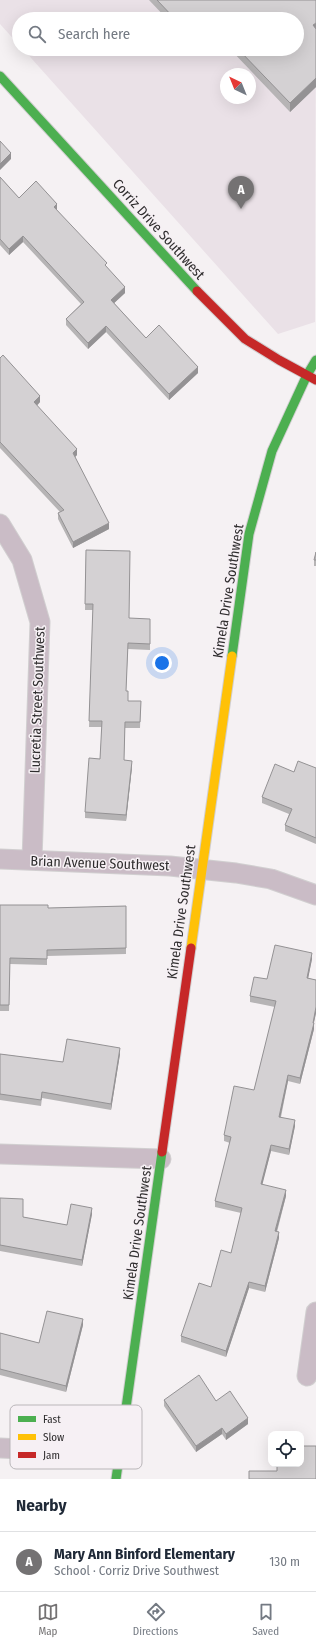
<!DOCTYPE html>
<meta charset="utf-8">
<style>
body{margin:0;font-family:"Fira Sans Condensed",sans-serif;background:#f2f2f3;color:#1f2937}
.controls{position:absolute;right:12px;bottom:12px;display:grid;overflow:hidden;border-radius:8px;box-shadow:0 4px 16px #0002}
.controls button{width:36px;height:36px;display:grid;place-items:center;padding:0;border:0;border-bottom:1px solid #e0e1e3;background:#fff;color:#1f2937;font:20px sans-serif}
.compass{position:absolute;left:220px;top:68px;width:36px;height:36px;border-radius:50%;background:#fff;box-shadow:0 4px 16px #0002;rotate:317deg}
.you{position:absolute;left:162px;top:663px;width:14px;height:14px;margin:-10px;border:3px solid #fff;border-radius:50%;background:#1a73e8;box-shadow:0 0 0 6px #1a73e833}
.badge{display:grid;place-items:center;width:26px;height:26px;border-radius:50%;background:#747273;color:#fff;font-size:13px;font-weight:700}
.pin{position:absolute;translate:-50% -33px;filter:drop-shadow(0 1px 2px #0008)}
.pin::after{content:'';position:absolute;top:21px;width:14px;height:12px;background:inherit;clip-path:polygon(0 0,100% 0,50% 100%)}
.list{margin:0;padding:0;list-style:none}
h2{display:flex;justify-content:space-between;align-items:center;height:52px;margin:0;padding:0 16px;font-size:17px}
h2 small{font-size:13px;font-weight:400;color:#747a83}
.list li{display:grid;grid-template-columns:26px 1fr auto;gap:12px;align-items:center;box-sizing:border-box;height:60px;padding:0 16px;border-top:1px solid #e0e1e3}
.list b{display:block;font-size:15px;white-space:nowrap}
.list p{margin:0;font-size:13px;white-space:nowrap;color:#747a83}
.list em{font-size:13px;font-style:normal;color:#747a83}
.icon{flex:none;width:22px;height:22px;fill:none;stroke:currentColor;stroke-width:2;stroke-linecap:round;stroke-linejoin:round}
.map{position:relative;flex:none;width:316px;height:1479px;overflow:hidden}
.search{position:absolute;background:#fff;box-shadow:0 4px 16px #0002;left:12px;right:12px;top:12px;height:44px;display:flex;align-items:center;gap:10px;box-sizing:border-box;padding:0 14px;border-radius:22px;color:#747a83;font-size:15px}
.sheet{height:112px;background:#fff}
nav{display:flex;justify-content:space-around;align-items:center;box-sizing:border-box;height:56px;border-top:1px solid #e0e1e3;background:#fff;font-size:11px;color:#747a83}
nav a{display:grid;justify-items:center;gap:2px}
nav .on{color:#747273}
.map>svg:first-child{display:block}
.built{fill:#eae1e7;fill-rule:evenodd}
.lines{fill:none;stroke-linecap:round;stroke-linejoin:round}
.street-casing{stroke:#d1cfd0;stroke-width:21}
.fast-casing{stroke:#d1cfd0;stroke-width:11}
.slow-casing{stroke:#d1cfd0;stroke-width:11}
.jam-casing{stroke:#d1cfd0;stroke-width:11}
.street{stroke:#cabcc6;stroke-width:19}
.fast{stroke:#4caf50;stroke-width:9}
.slow{stroke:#ffc107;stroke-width:9}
.jam{stroke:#c62828;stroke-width:9}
.wall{fill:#b6b4b5}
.shaded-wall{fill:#949294}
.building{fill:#d4d1d3;stroke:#949294}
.labels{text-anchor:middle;stroke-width:3;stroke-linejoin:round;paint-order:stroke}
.street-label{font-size:14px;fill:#2f2d2e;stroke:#f6f0f4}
.key{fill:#f6f0f4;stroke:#bab6b9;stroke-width:1}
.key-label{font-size:11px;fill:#2f2d2e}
</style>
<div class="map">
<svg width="316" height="1479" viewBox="0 0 316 1479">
<rect width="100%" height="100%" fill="#f5f1f3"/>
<path class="built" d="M0,0H316L315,322L278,334L23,49H297V19H19V45L0,24ZM226,74H250V98H226Z"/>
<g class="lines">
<g class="street-casing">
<path id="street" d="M0,524L22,560L40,622L32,860
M0,859L170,866L236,873L271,879L316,895
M0,1154L161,1159
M307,1376L316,1312
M0,1448L120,1454"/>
</g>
<g class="fast-casing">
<path id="fast" d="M0,76L197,291
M232,656L249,534L272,451L307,375L316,360
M116,1479L162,1152"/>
</g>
<g class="slow-casing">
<path id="slow" d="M191,948L232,656"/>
</g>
<g class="jam-casing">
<path id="jam" d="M197,291L245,339L279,360L316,380
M162,1152L191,948"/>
</g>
<use href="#street" class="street"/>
<use href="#fast" class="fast"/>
<use href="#slow" class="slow"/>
<use href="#jam" class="jam"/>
</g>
<path class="wall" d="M149,0H316V87L290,112L230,49H297V19H167Z
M0,177L19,198L57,210L107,267L125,293L114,303L146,338L198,373L169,400L106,332L88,349L66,325V319L81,304L23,242L9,255L0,245Z
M0,358L40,402L37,406L77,455L75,457L109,529L73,548L58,519V513L60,512L0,448Z
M86,550L129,618L150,625V650L128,649L126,691L128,701H141L140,728H125L124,760L132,767L126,821L85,818V812L100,759L102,727H89L93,610H85Z
M316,552V566H314V560Z
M316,768V844L285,831V825L289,814L262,803V797L294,772Z
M0,905L48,908L126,906V954L47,956V965L10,964L9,1011H0Z
M312,959L308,978L316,980V1013L314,1023V1029L300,1084L288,1081L281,1117L295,1126L289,1155L271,1151L262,1184L286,1196L277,1232L279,1238L265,1292L249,1288L226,1357L181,1342V1336L211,1287L231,1253L241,1213L215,1207V1201L230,1143L224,1141V1135L254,1090L275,1007L250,1002V996L267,979Z
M0,1054L63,1062L120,1054L111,1110L42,1098L41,1106L0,1100Z
M0,1198L23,1217L67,1225L92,1214L82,1266L0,1251Z
M83,1325L66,1392L0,1375V1333L39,1343Z
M164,1400L216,1401L248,1424L226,1440L222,1434L196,1452L164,1406Z"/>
<path class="shaded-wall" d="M316,23V31L313,25Z
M316,78V87L290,112V103Z
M11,153V159L0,170V164Z
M57,204V210L54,213V207Z
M23,236V242L9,255V249Z
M125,287V293L111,306V300Z
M106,326V332L88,349V343Z
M198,367V373L169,400V394Z
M40,396V402L34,408V402Z
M77,449V455L73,459V453Z
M109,523V529L73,548V542Z
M132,761V767L126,821V815Z
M312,953V959L307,984V978Z
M316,1007V1013L313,1026L314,1023V1029L300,1084V1078Z
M120,1048V1054L111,1110V1104Z
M288,1075V1081L279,1123V1117Z
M295,1120V1126L289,1155V1149Z
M271,1145V1151L261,1190V1184Z
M286,1190V1196L275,1237V1231Z
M92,1208V1214L82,1266V1260Z
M279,1232V1238L265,1292V1286Z
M249,1282V1288L226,1357V1351Z
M83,1319V1325L66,1392V1386Z
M248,1418V1424L226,1440V1434Z
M222,1428V1434L196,1452V1446Z"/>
<path class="building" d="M157,0H316V23L313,25L316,29V78L290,103L238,49H297V19H175Z
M0,141L11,153L0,164Z
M0,177L19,198L36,181L57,204L54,207L107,263L105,265L125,287L111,300L146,338L159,325L198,367L169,394L106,326L88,343L66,319L84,302L23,236L9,249L0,239Z
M3,355L40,396L34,402L77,449L73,453L109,523L73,542L58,513L64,510L0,442V358Z
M86,550L130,551L129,618L150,619V644L128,643L126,691H128V701H141L140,722H125L124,760L132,761L126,815L85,812L89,758L100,759L102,721H89L93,604H85Z
M316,552V560H314Z
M298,761L316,768V838L285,825L292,809L262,797L275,764L294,772Z
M0,905H48V908L126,906V948L47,950V959L10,958L9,1005H0Z
M275,945L312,953L307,978L316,980V1007L313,1023H314L300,1078L288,1075L279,1117L295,1120L289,1149L271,1145L261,1184L286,1190L275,1231L279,1232L265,1286L249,1282L226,1351L181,1336L199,1283L211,1287L221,1250L231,1253L242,1208L215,1201L231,1137L224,1135L234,1086L254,1090L276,1001L250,996L254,977L267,979Z
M67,1039L120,1048L111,1104L42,1092L41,1100L0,1094V1054L63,1062Z
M0,1198L23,1199V1217L67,1225L71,1204L92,1208L82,1260L0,1245Z
M47,1311L83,1319L66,1386L0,1369V1333L39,1343Z
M199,1375L216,1401L230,1391L248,1418L226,1434L222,1428L196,1446L164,1400Z
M301,1446H316V1479H249V1471H277V1464H301Z"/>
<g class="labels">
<g class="street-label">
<text transform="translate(159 229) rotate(48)" y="5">Corriz Drive Southwest</text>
<text transform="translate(228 591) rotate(-81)" y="5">Kimela Drive Southwest</text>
<text transform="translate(37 700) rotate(-88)" y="5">Lucretia Street Southwest</text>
<text transform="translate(100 863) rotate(2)" y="5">Brian Avenue Southwest</text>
<text transform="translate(181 912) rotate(-82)" y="5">Kimela Drive Southwest</text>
<text transform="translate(137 1233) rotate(-82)" y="5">Kimela Drive Southwest</text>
</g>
</g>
<rect x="10" y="1405" width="132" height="64" rx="6" class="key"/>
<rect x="18" y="1416" width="18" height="6" fill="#4caf50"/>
<rect x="18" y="1434" width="18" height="6" fill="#ffc107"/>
<rect x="18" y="1452" width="18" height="6" fill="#c62828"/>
<g class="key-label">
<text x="43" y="1423">Fast</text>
<text x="43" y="1441">Slow</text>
<text x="43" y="1459">Jam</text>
</g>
</svg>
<div class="controls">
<button><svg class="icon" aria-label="locate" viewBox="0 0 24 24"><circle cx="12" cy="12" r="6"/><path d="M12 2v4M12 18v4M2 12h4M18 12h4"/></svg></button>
</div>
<svg class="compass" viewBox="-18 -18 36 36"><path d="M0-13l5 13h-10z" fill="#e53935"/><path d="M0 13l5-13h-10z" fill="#747a83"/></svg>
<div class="you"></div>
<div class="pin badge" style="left:241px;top:209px">A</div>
<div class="search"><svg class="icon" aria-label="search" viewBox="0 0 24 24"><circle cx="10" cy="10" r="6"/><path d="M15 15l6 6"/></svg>Search here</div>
</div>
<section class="sheet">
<h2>Nearby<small></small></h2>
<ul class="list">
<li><span class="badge">A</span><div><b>Mary Ann Binford Elementary</b><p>School · Corriz Drive Southwest</p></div><em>130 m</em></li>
</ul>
</section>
<nav>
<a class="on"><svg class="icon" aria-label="map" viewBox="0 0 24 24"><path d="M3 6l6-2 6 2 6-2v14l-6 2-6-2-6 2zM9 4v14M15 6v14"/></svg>Map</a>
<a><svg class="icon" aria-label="directions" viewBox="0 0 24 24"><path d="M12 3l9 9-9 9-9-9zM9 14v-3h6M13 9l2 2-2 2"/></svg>Directions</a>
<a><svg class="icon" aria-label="saved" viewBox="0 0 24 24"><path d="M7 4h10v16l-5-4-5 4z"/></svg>Saved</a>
</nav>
